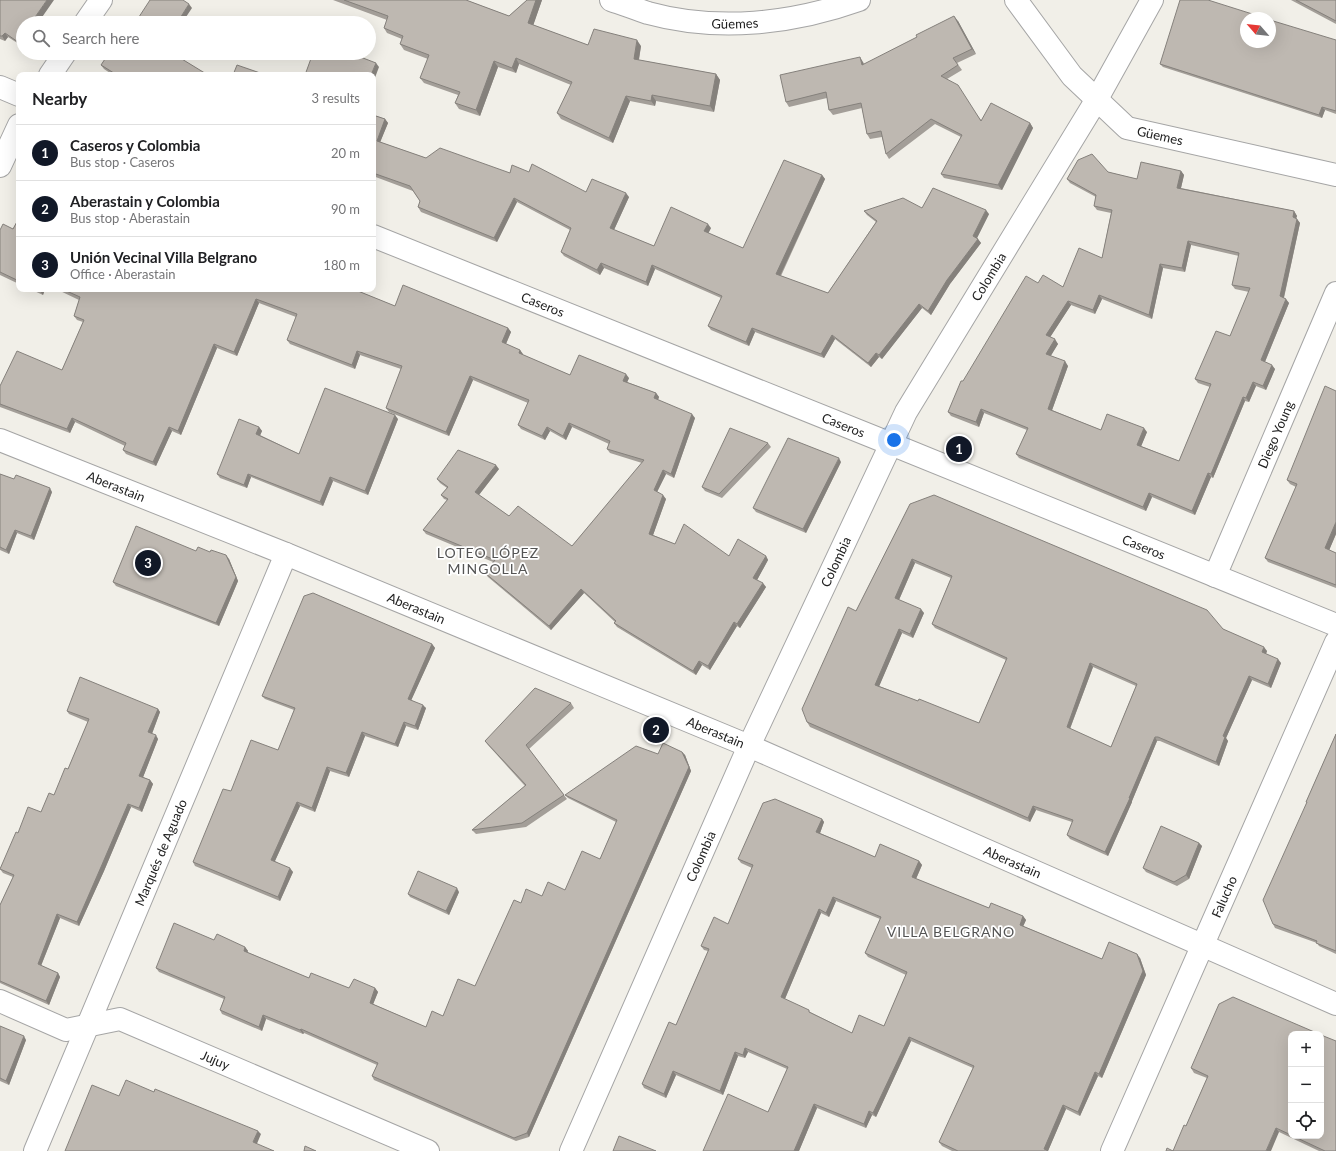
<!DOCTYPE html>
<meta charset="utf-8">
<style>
body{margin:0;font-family:Lato,sans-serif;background:#f2f2f2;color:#202124}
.controls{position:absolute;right:12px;bottom:12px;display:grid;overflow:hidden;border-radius:8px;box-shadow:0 4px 16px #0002}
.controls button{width:36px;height:36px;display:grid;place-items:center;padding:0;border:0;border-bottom:1px solid #e0e0e0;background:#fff;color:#202124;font:20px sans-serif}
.compass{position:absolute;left:1240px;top:12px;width:36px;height:36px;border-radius:50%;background:#fff;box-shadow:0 4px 16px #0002;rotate:298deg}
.you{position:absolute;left:894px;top:440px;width:14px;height:14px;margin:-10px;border:3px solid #fff;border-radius:50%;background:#1a73e8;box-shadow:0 0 0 6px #1a73e833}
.badge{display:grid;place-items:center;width:26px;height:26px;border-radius:50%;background:#111827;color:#fff;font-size:13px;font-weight:700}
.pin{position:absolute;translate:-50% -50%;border:2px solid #fff;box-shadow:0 1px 4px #0006}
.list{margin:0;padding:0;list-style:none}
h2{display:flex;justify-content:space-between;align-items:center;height:52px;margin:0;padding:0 16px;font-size:17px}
h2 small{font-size:13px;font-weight:400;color:#757577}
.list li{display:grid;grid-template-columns:26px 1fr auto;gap:12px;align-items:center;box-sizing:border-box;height:56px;padding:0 16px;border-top:1px solid #e0e0e0}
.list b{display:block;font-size:15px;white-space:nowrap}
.list p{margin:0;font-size:13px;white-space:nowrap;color:#757577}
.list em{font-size:13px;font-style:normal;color:#757577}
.icon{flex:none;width:22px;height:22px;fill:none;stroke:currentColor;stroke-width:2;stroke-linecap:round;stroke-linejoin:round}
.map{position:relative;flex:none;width:1336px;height:1151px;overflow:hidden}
.search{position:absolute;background:#fff;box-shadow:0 4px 16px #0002;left:16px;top:16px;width:360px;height:44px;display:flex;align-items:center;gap:10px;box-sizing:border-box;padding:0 14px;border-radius:22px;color:#757577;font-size:15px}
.panel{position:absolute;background:#fff;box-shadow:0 4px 16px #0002;left:16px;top:72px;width:360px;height:220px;border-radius:8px}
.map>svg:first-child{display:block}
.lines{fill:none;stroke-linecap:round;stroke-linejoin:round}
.minor-casing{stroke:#a5a5a5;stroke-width:24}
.minor{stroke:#fff;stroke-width:22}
.wall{fill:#a39e98;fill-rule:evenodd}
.shaded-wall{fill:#85817c}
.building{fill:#beb8b1;stroke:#85817c;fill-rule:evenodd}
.labels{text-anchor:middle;stroke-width:3.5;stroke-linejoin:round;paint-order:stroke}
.street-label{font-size:13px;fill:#212121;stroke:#fff}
.neighbourhood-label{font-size:14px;letter-spacing:1px;fill:#545454;stroke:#fff}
</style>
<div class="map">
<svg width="1336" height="1151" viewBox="0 0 1336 1151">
<rect width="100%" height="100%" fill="#f1efe8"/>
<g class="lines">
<g class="minor-casing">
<g id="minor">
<path id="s1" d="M611,0C623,4 636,9 648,13C717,32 792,24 859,0"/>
<path id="s2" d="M1016,0L1072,76L1127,128L1336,175"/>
<path d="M85,23L101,0"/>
<path d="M50,75L65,53"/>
<path d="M0,87L19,95"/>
<path d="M0,166L19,125"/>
<path id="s3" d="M373,236L891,444L1336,625"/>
<path id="s4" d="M0,440L286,554L749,746L1336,1004"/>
<path id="s5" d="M1215,576L1336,293"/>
<path id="s6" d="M0,1001L66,1030L120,1019L428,1151"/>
<path id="s7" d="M35,1151L286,554"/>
<path id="s8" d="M571,1151L749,746L906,412L1097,99L1152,0"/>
<path id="s9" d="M1112,1151L1336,642"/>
</g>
</g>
<use href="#minor" class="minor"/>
</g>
<path class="wall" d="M0,0L23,23V44L22,46L8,37L5,41L0,39Z
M333,0H466L509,16L527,0H542L533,25L588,45L641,46L639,60L716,74L720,80L714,112L656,101L655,106L630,101L613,143L561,119L557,113L571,85L519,64L516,73L498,67L480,116L459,109L455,103L458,95L424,83L420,78L428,59L404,50L400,44L402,39L387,33L384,28L387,20Z
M1291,0H1336V24Z
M958,21L976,54L957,63L962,70L947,79L981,120L1030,123L1033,128L1002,190L944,178L941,174L961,137L935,124L889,159L886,154L882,137L870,139L867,134L862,108L833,115L829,110L827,98L789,107L786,102L863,62L864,64Z
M1336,40V114L1325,110L1322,118L1163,67L1160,64Z
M101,65L208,75H113L104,69Z
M373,115L385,119L388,123L380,142L426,158L510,173L586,192L629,197L614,230L654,246L711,228L708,233L743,248L822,175L825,179L781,276L828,293L876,222L867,215L864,211L922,208L989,214L977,238L981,243L950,284L931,315L922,308L882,359L879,357L871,367L835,339L824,358L755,332L749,346L711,330L708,326L721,298L655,269L648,286L604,268L600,275L564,256L561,252L570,230L517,202L497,242L421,212L418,207L420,201L413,191L373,176Z
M1181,171L1184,175L1181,188L1294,211L1297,216L1296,218L1300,223L1284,298L1289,303L1265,362L1275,369L1266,390L1256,386L1249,402L1245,401L1213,478L1211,477L1195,515L1152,497L1146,511L1019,458L1016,454L1027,430L984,413L979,427L951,416L948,412L963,381L1038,283L1063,287L1102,258L1111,213L1097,210L1094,206L1096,197L1070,183L1067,179L1108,172L1137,179ZM1191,245L1239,256L1232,285L1235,289L1249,292L1230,336L1195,379L1198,383L1210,387L1179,461L1141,446L1147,432L1101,430L1052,410L1068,366L1050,356L1058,344L1050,337L1071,305L1095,314L1102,299L1152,319L1163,268L1185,272Z
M19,218V284L0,275V230L13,229Z
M30,289H45L43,295Z
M56,289H353L395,306L508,328L511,332L506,344L520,350L523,355L570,375L629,378L627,382L656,393L659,397L658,400L695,418L674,478L666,474L657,492L666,499L653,535L675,544L729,556H766L768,560L757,580L766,587L740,628L737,626L710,670L702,665L696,675L617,627L614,623L615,622L584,593L551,630L488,577L485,573L493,562L426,534L423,530L447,500L444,499L441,495L447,488L440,483L437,479L499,469L479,495L509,516L572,546L642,463L610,453L607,449L609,444L572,427L566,440L550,431L545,440L521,429L518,425L528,403L473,380L449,436L389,412L386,408L401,369L360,355L355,369L290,344L287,340L296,317L259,303L237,356L217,348L181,435L172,431L156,466L126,454L123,450L125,446L75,422L70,433L0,407V386L62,370L83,322L77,320L74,316L79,300Z
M1336,391V534L1329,550L1336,553V588L1268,562L1265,558L1296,487L1290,484L1287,480Z
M398,419L368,495L333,481L323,506L251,477L247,488L220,478L217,474L259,427L262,431L260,435L299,454Z
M768,443L771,447L722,498L705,491L702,487Z
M841,462L806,533L756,512L753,508Z
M0,474L14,479L52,492L34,540L17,533L9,554L0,550Z
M910,504L1223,629L1267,651L1266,654L1281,663L1271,688L1252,680L1226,738L1228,741L1219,766L1160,741H1157L1132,801V802L1108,856L1070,839L1067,835L1072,822L1036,810L1030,822L810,727L807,722L856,611ZM915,563L951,578L932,624L935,628L1006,660L979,723L918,701L879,686L902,633L913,638L924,613L899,600ZM1093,667L1136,686L1111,747L1070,729Z
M196,551L229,559L238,581L219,626L116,586L113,582Z
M432,644L435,648L411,700L426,708L418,730L406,726L398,747L365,736L349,777L330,771L315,812L300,806L275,861L293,872L280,901L195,866L193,862L231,791L278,750L294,710L265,699L262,696Z
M571,703L574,708L529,749L567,799L526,827L476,834L472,830L525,786L488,745L485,741Z
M158,709L160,712L152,734L158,739L143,777L150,780L153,784L142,812L131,807L104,871L79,926L60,918L41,966L58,973L60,977L49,1005L0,983V905L13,877L3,873L0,869L18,833L41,812L54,795L68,769L88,722L69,714L67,711Z
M1336,734V954L1319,946L1317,943L1275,928L1273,924L1307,803L1306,802Z
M682,752L685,755L691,771L529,1137L516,1141L374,1080L372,1076L377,1065L304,1033L303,1034L266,1019L262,1031L222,1014L220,1010L224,999L159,972L156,968L214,940L245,947L248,951L247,952L309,978L349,988H375L378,992L373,1004L426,1027L443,1016L475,986L521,903L565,890L600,859L616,822L568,798L565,795L658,754Z
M822,819L824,822L820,833L875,857L919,861L922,865L916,879L989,908L1023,916L1026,920L1023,926L1102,959L1140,958L1146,975L1102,1078L1098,1076L1080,1116L1066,1109L1048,1151H952L942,1146L939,1142L973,1068L911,1041L876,1117L872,1115L866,1128L817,1108L799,1151H703L768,1112L787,1069L748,1052L745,1058L738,1056L723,1095L676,1075L666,1098L644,1088L642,1084L676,1025L708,951L704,950L701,946L728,924L752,868L741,863L738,859ZM836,901L880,919L865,953L868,957L906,975L884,1026L852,1033L812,1013L785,999L821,913L829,917Z
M1199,843L1202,846L1189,879L1177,886L1146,872L1143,868Z
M459,892L449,915L410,897L408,894Z
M0,1026L26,1040L9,1085L0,1081Z
M1291,1034V1136H1321L1336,1151H1319L1279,1132L1173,1151L1186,1126L1207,1078L1194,1073L1191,1068Z"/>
<path class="shaded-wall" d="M47,0H54L38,23H31Z
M536,0H542L532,29L528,23Z
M189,4L192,8L182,23H177Z
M954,16L958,21L976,54L972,49Z
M5,33L8,37L5,41L2,36Z
M23,35V44L22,46L18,42Z
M637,40L641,46L638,64L634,59Z
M860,57L863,62L865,70L862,65Z
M516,58L519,64L516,73L512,68Z
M494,61L498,67L480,116L476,110Z
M376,63L379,67L373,83V75H371Z
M716,74L720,80L714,112L710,106Z
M652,95L656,101L655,106L651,101Z
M626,96L630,101L613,143L609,138Z
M1322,107L1325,110L1322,118L1319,115Z
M385,119L388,123L379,145L377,141Z
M1030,123L1033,128L1002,190L998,185Z
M1181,171L1184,175L1180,192L1177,188Z
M822,175L825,179L779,278L776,274Z
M626,193L629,197L613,232L610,228Z
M514,198L517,202L497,242L494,238Z
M986,210L989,214L976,240L973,236Z
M1294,211L1297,216L1295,222L1293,217Z
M1297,219L1300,223L1283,301L1280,296Z
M708,224L711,228L707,236L704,231Z
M978,239L981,243L950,284L931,315L928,311L947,280Z
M1188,241L1191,245L1185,272L1182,268Z
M601,263L604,268L600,275L597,270Z
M1160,264L1163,268L1152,319L1149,315Z
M652,265L655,269L648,286L646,282Z
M41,289H45L43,295L40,291Z
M1099,295L1102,299L1095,314L1093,310Z
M256,299L259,303L237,356L234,352Z
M1286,299L1289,303L1264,364L1261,360Z
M1068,301L1071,305L1049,339L1046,335Z
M919,304L922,308L882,359L879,355Z
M508,328L511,332L505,346L502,342Z
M752,328L755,332L749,346L746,342Z
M832,335L835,339L824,358L821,354Z
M1055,339L1058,344L1049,359L1046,354Z
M214,344L217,348L181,435L178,431Z
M520,350L523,354L522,357L519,353Z
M357,351L360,355L355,369L352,365Z
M876,353L879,357L871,367L868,363Z
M1065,361L1068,366L1051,413L1048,409Z
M1272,365L1275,369L1266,390L1263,386Z
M626,374L629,378L626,385L623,381Z
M470,376L473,380L449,436L446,432Z
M1253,382L1256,386L1249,402L1246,398Z
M656,393L659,397L657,402L654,398Z
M1243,397L1245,401L1213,478L1211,474Z
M981,409L984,413L979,427L976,422Z
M692,414L695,418L674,478L671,474Z
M395,415L398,419L368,495L365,491Z
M72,418L75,422L70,433L67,429Z
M569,423L572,427L566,440L563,436Z
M169,427L172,431L156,466L153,462Z
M259,427L262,431L259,438L256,434Z
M547,427L550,431L545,440L542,436Z
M1144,428L1147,432L1140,449L1137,445Z
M839,458L841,462L806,533L803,529Z
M496,465L499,469L478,496L475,492Z
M663,470L666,474L656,494L654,490Z
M1208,473L1211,477L1195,515L1192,511Z
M248,474L251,477L247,488L244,485Z
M330,477L333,481L323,506L320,502Z
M50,488L52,492L34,540L31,536Z
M1149,493L1152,497L1146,511L1143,507Z
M663,495L666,499L652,538L649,534Z
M1336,522V534L1328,553L1325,548Z
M15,530L17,533L9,554L6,550Z
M226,555L229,559L238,581L219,626L216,623Z
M766,556L768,560L756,582L753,578Z
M912,559L915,563L898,602L895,598Z
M763,583L766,587L740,628L737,624Z
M581,589L584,593L551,630L549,626Z
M921,609L924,613L913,638L910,634Z
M734,622L737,626L710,670L708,666Z
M899,629L902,633L878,689L875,685Z
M432,644L435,648L410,703L408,699Z
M1264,647L1267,651L1265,656L1262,652Z
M1278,659L1281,663L1271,688L1268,684Z
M699,661L702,665L696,675L693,671Z
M1090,663L1093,667L1069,731L1067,727Z
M1249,676L1252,680L1226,738L1228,741L1219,766L1216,762L1223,736Z
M423,705L426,708L418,730L415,726Z
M158,709L160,712L151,736L148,732Z
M404,722L406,726L398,747L395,744Z
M362,732L365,736L349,777L346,773Z
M156,735L158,739L142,780L139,776Z
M1155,737L1157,741L1132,801V802L1108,856L1105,852Z
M682,752L685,755L691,771L529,1137L527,1133Z
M327,767L330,771L315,812L312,808Z
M150,780L153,784L142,812L139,808Z
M297,802L300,806L274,863L271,860Z
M128,804L131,807L104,871L79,926L77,922Z
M1033,806L1036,810L1030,822L1028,818Z
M822,819L824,822L819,836L816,832Z
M1199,843L1202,846L1189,879L1186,875Z
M919,861L922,865L915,881L912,877Z
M290,868L293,872L280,901L278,897Z
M457,888L459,892L449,915L446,911Z
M833,897L836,901L829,917L826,913Z
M819,909L821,913L784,1001L781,997Z
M57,914L60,918L40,968L38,964Z
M1023,916L1026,920L1022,929L1020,925Z
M245,947L248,951L246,955L244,951Z
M1137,954L1140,958L1146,975L1102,1078L1099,1074Z
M58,973L60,977L49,1005L46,1001Z
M375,988L378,992L372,1007L370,1003Z
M263,1015L266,1019L262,1031L259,1027Z
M301,1029L304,1033L303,1034L300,1030Z
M24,1036L26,1040L9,1085L6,1081Z
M909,1037L911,1041L876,1117L873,1113Z
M745,1048L748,1052L745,1058L743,1055Z
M735,1052L738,1056L723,1095L720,1091Z
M673,1071L676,1075L666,1098L664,1094Z
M1095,1072L1098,1076L1080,1116L1078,1112Z
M814,1104L817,1108L799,1151H794Z
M1063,1105L1066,1109L1048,1151H1046L1044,1149Z
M869,1111L872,1115L866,1128L864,1124Z
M1276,1128L1279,1132L1271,1151H1266Z
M258,1131L261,1134L256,1146L253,1142Z"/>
<path class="building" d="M0,0H47L31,23H23V35L18,42L5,33L2,36H0Z
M150,0H183L189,4L177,23H135Z
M344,0H466L509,16L527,0H536L528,23L588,45L594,29L637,40L634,59L716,74L710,106L652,95L651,101L626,96L609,138L557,113L572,82L516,58L512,68L494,61L476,110L455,103L460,92L420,78L429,55L400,44L403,36L384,28L388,16Z
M1180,0H1208L1265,18H1246V42H1270V20L1336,40V111L1322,107L1319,115L1160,64Z
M1296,0H1336V21Z
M954,16L972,49L953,58L958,65L941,76L958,85L981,121L991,103L1030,123L998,185L941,174L962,135L931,119L886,154L881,131L867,134L861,103L829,110L826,92L786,102L780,75L860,57L862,65L917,37L916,35Z
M109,53H172L208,75H117L101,65Z
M313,53H350L376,63L371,75H305Z
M237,65L266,75H233Z
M373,115L385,119L377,141L426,158L440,148L510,173L512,165L529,172L532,164L586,192L592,179L626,193L610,228L654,246L671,207L708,224L704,231L743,248L784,160L822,175L776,274L828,293L877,221L864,211L903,198L922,208L933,188L986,210L973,236L978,239L947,280L928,311L919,304L879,355L876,353L868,363L832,335L821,354L752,328L746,342L708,326L722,296L652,265L646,282L601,263L597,270L561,252L571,228L514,198L494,238L418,207L420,201L410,186L373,173Z
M1092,154L1108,172L1137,179L1141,162L1181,171L1177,188L1294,211L1293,217L1297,219L1280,296L1286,299L1261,360L1272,365L1263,386L1253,382L1246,398L1243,397L1211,474L1208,473L1192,511L1149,493L1143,507L1016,454L1028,428L981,409L976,422L948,412L961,381H963L1026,276L1038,283L1043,275L1063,287L1079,248L1102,258L1112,210L1094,206L1096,195L1067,179L1078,160ZM1188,241L1239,253L1232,285L1250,288L1230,336L1216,331L1195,379L1211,384L1179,461L1137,445L1144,428L1107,414L1101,430L1048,409L1065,361L1046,354L1055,339L1046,335L1068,301L1093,310L1099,295L1149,315L1160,264L1182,268Z
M19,218V281L0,272V230L3,224L13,229Z
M403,285L508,328L502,342L520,350L519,353L570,375L579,355L626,374L623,381L656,393L654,398L692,414L671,474L663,470L654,490L663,495L649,534L675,544L684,524L729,556L738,539L766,556L753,578L763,583L737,624L734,622L708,666L699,661L693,671L614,623L616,621L581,589L549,626L485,573L495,560L423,530L448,499L441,495L448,487L437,479L458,450L496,465L475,492L509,516L518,506L572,546L644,460L607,449L610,441L569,423L563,436L547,427L542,436L518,425L529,400L470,376L446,432L386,408L402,366L357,351L352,365L287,340L297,314L256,299L234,352L214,344L178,431L169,427L153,462L123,450L126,443L72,418L67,429L0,404V386L17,351L62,370L84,320L74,316L80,297L62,289H353L395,306Z
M1325,386L1336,391V522L1325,548L1336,553V585L1265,558L1297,484L1287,480Z
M325,388L395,415L365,491L330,477L320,502L248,474L244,485L217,474L239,419L259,427L256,434L299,454Z
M730,428L768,443L719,494L702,487Z
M788,438L839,458L803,529L753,508Z
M0,474L14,479L16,475L50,488L31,536L15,530L6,550L0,547Z
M934,495L1207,610L1223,629L1264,647L1262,652L1278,659L1268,684L1249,676L1223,736L1225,737L1216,762L1158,737H1155L1129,798H1130L1105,852L1067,835L1073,820L1033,806L1028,818L807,722L802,709L848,607L856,611L910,504ZM912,559L952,576L932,624L1007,658L979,723L919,699L918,701L875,685L899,629L910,634L921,609L895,598ZM1090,663L1137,684L1111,747L1067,727Z
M136,526L196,551L198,547L210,552L211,550L226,555L236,577L216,623L113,582Z
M313,593L432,644L408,699L423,705L415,726L404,722L395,744L362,732L346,773L327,767L312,808L297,802L271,860L290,868L278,897L193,862L223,789L231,791L251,740L278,750L295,708L262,696L304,596Z
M80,677L158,709L148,732L156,735L139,776L150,780L139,808L128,804L101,867L77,922L57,914L38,964L58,973L46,1001L0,981V905L14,875L0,869L16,832L18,833L28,807L41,812L49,793L54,795L65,768L68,769L89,719L67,711Z
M535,688L571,703L526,745L564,795L522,823L472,830L526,785L485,741Z
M1336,734V951L1316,943L1317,941L1273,924L1263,900L1307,802H1306Z
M663,743L682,752L689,767L527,1133L514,1138L372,1076L378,1063L301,1029L300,1030L263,1015L259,1027L220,1010L225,997L156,968L174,923L214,940L217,934L245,947L244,951L309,978L311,973L349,988L354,979L375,988L370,1003L426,1027L432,1011L443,1016L458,979L475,986L514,900L521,903L526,889L542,896L548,882L565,890L582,851L600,859L617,820L565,795L636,746L658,754Z
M775,799L822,819L816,832L850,846L875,857L880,844L919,861L912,877L989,908L991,903L1023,916L1020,925L1102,959L1109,942L1137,954L1143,971L1099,1074L1095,1072L1078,1112L1063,1105L1044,1149L1047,1150V1151H958L939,1142L974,1066L909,1037L873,1113L869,1111L864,1124L814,1104L794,1151H703L728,1094L768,1112L788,1067L745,1048L743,1055L735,1052L720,1091L673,1071L664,1094L642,1084L669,1022L676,1025L709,949L701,946L714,917L728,924L753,865L738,859L763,803ZM833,897L881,917L865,953L907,972L884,1026L859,1015L852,1033L809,1012V1010L781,997L819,909L826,913Z
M1161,826L1199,843L1186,875L1174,882L1143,868Z
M418,871L457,888L446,911L408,894Z
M1233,997L1319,1034H1291V1135L1276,1128L1266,1151H1166L1167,1148L1173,1151L1184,1125L1186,1126L1208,1076L1191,1068L1219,1004Z
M0,1026L24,1036L6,1081L0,1078Z
M1321,1035L1336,1041V1151H1325L1293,1136H1321Z
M126,1080L154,1092L155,1089L258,1131L253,1142L274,1151H65L92,1085L119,1096Z
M619,1136L656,1151H613Z
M305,1146L316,1151H304Z"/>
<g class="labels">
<g class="street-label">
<text dy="5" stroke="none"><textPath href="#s1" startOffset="127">Güemes</textPath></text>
<text dy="5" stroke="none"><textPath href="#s2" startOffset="204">Güemes</textPath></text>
<text dy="5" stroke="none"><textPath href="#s8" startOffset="970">Colombia</textPath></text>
<text dy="5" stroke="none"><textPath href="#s3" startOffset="183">Caseros</textPath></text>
<text dy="5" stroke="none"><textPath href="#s3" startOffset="507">Caseros</textPath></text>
<text dy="5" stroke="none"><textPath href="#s5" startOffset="154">Diego Young</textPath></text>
<text dy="5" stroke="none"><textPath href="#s4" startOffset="125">Aberastain</textPath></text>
<text dy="5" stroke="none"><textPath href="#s3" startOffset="831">Caseros</textPath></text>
<text dy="5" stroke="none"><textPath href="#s8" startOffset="646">Colombia</textPath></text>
<text dy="5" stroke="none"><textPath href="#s4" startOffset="449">Aberastain</textPath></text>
<text dy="5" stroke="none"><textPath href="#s4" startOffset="773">Aberastain</textPath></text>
<text dy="5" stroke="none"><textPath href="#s7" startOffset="324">Marqués de Aguado</textPath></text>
<text dy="5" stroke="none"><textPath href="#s8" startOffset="322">Colombia</textPath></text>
<text dy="5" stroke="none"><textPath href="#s4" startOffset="1097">Aberastain</textPath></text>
<text dy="5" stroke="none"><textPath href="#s9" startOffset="278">Falucho</textPath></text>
<text dy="5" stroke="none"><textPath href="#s6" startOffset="231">Jujuy</textPath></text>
</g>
<g class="neighbourhood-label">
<text x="488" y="558">LOTEO LÓPEZ<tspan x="488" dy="16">MINGOLLA</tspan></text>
<text x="951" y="937">VILLA BELGRANO</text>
</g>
</g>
</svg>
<div class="controls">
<button>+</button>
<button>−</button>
<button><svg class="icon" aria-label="locate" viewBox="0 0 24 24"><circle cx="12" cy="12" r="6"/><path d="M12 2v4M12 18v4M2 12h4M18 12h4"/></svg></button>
</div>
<svg class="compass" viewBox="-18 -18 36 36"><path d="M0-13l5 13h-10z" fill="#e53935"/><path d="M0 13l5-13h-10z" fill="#757577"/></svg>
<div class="you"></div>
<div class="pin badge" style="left:959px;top:449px">1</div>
<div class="pin badge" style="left:656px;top:730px">2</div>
<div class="pin badge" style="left:148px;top:563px">3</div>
<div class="search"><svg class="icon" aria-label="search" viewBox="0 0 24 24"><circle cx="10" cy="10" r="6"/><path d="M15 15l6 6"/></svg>Search here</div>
<section class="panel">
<h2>Nearby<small>3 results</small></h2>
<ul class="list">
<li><span class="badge">1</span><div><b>Caseros y Colombia</b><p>Bus stop · Caseros</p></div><em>20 m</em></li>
<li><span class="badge">2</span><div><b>Aberastain y Colombia</b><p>Bus stop · Aberastain</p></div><em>90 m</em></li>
<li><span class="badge">3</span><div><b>Unión Vecinal Villa Belgrano</b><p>Office · Aberastain</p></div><em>180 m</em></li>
</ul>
</section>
</div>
